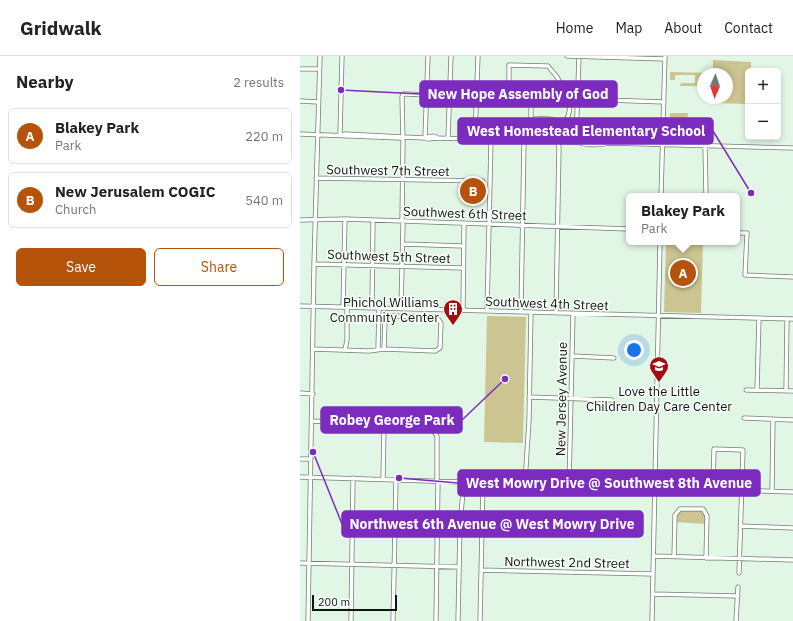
<!DOCTYPE html>
<meta charset="utf-8">
<style>
body{margin:0;font-family:"IBM Plex Sans",sans-serif;background:#f6f6f6;color:#222}
.controls{position:absolute;right:12px;top:12px;display:grid;overflow:hidden;border-radius:6px;box-shadow:0 2px 6px #0003}
.controls button{width:36px;height:36px;display:grid;place-items:center;padding:0;border:0;border-bottom:1px solid #e0e0e0;background:#fff;color:#222;font:20px sans-serif}
.compass{position:absolute;left:397px;top:12px;width:36px;height:36px;border-radius:50%;background:#fff;box-shadow:0 2px 6px #0003;rotate:182deg}
.scale{position:absolute;left:12px;bottom:10px;width:85px;box-sizing:border-box;padding-left:4px;border:2px solid #0f1611;border-top:0;font-size:11px;line-height:14px;white-space:nowrap;color:#0f1611;-webkit-text-stroke:3px #fafefb;paint-order:stroke}
.you{position:absolute;left:334px;top:294px;width:14px;height:14px;margin:-10px;border:3px solid #fff;border-radius:50%;background:#1a73e8;box-shadow:0 0 0 6px #1a73e833}
.badge{display:grid;place-items:center;width:26px;height:26px;border-radius:50%;background:#b45309;color:#fff;font-size:13px;font-weight:700}
.pin{position:absolute;translate:-50% -50%;border:2px solid #fff;box-shadow:0 1px 4px #0006}
.popup{position:absolute;left:326px;top:137px;width:114px;height:52px;box-sizing:border-box;display:grid;place-content:center;border-radius:6px;background:#fff;filter:drop-shadow(0 1px 3px #0005);font-size:13px;white-space:nowrap;color:#767676}
.popup b{font-size:15px;color:#222}
.popup::after{content:'';position:absolute;left:50%;top:100%;margin-left:-8px;border:8px solid transparent;border-top-color:#fff}
.list{margin:0;padding:0;list-style:none}
h2{display:flex;justify-content:space-between;align-items:center;height:52px;margin:0;padding:0 16px;font-size:17px}
h2 small{font-size:13px;font-weight:400;color:#767676}
.list li{display:grid;grid-template-columns:26px 1fr auto;gap:12px;align-items:center;box-sizing:border-box;height:56px;margin:0 8px 8px;padding:0 8px;border:1px solid #e0e0e0;border-radius:6px}
.list b{display:block;font-size:15px;white-space:nowrap}
.list p{margin:0;font-size:13px;white-space:nowrap;color:#767676}
.list em{font-size:13px;font-style:normal;color:#767676}
.actions{display:flex;gap:8px;padding:12px 16px}
.actions a{flex:1;padding:9px 0;border:1px solid #b45309;border-radius:6px;text-align:center;font-size:14px;color:#b45309}
.actions .main{background:#b45309;color:#fff}
.map{position:relative;flex:none;width:493px;height:565px;overflow:hidden}
header{display:flex;align-items:center;gap:24px;box-sizing:border-box;height:56px;padding:0 20px;background:#fff;border-bottom:1px solid #e0e0e0}
header strong{font-size:19px}
nav{display:flex;gap:22px;margin-inline-start:auto;font-size:14px}
main{display:flex}
aside{flex:1;background:#fff}
.map>svg:first-child{display:block}
.green{fill:#ccc591}
.lines{fill:none;stroke-linecap:round;stroke-linejoin:round}
.minor-casing{stroke:#6d7f71;stroke-width:5}
.minor{stroke:#fff;stroke-width:3.5}
.labels{text-anchor:middle;stroke-width:3;stroke-linejoin:round;paint-order:stroke}
.street-label{font-size:13px;fill:#0f1611;stroke:#fafefb}
.poi-label{font-size:13px;fill:#0f1611;stroke:#fafefb;text-anchor:end}
.leader{fill:none;stroke:#7b2cbf;stroke-width:1.5}
.callout-dot{fill:#7b2cbf;stroke:#fafefb;stroke-width:1.5}
.callout{fill:#7b2cbf;stroke:#7b2cbf;stroke-width:1.5}
.callout-label{font-size:14px;text-anchor:middle;font-weight:bold;fill:#fff}
</style>
<header>
<strong>Gridwalk</strong>
<nav><a>Home</a><a>Map</a><a>About</a><a>Contact</a></nav>
</header>
<main>
<aside>
<h2>Nearby<small>2 results</small></h2>
<ul class="list">
<li><span class="badge">A</span><div><b>Blakey Park</b><p>Park</p></div><em>220 m</em></li>
<li><span class="badge">B</span><div><b>New Jerusalem COGIC</b><p>Church</p></div><em>540 m</em></li>
</ul>
<div class="actions"><a class="main">Save</a><a>Share</a></div>
</aside>
<div class="map">
<svg width="493" height="565" viewBox="0 0 493 565">
<rect width="100%" height="100%" fill="#e2f6e6"/>
<path class="green" d="M413,4L451,6V15H448V48L412,47L406,43L427,42V18H403V30H380L381,27H395V19H375V24H370V16L413,17Z
M370,57H388L386,84L368,82Z
M366,186H403L401,257L364,256Z
M187,260L226,261L223,387L184,386Z
M380,453L402,454L405,456L406,468L375,466L376,459Z"/>
<g class="lines">
<g class="minor-casing">
<path id="minor" d="M267,0L365,3
M209,9L248,10L257,21L261,28L269,38C270,46 272,67 259,67C255,67 257,66 254,64C248,62 238,63 231,63V39L209,37Z
M0,13H19
M278,43L364,46
M0,45L18,46
M0,78L100,82L103,81L125,82L128,83L138,82L175,83L187,85L191,84
M40,79L42,0
M41,79L45,78L103,81
M125,82L128,0
M125,82C129,80 135,79 138,82
M148,82L151,0
M175,83L179,82L191,84L276,86C285,89 299,90 308,87L493,92
M175,83L178,0
M259,86L260,81V67
M276,86L279,0
M277,86L281,85H305L308,87
M405,90L406,140
M16,122L183,125
M361,140L365,0
M0,164L45,163L329,173
M437,177H447L445,219L493,221
M103,188L163,190
M14,208L163,212
M0,250L493,263
M43,251L45,163
M72,252L73,164
M101,253L103,168L102,165L103,86L102,41L103,38H106L127,39
M163,254L164,167
M187,255L191,84
M221,256L224,85
M256,257L259,91L256,81L257,67
M92,260L133,261L138,263L141,267L140,292L135,295L84,293L85,264L88,261Z
M13,293L69,295L84,293
M78,293L79,252
M45,294L47,284V251
M272,300L314,302
M446,334L493,335
M457,334L459,262
M486,335L487,263
M0,337L13,338
M229,341L312,344
M444,362L493,364
M12,365L121,369C129,371 133,373 137,380V425
M0,403H11
M0,421L493,436
M83,423L84,367
M225,427L229,364L231,256
M269,429L273,257
M413,433L414,393L443,394L439,517
M472,435L473,363
M440,470L493,472
M354,500L493,504
M374,501L375,459L380,453H403L407,460L406,502
M0,507L159,511
M181,514L353,518
M353,538L438,540
M8,565L14,208L20,0
M51,565L53,422
M93,565L96,424
M136,565L138,425
M158,565L160,468L164,425
M180,565L183,426
M352,565L360,186
M436,565L438,531"/>
</g>
<use href="#minor" class="minor"/>
</g>
<defs>
<g id="building-pin" transform="scale(1)"><path d="M0 17L-7.5 6A9.5 9.5 0 1 1 7.5 6Z" fill="#a40c10" stroke="#fafefb"/><path d="M-4-6H4V6H1V3H-1V6H-4ZM-2.5-4.3h1.7v1.8h-1.7ZM.8-4.3h1.7v1.8H.8ZM-2.5-1h1.7V.8h-1.7ZM.8-1h1.7V.8H.8Z" fill="#fff"/></g>
<g id="school-pin" transform="scale(1)"><path d="M0 17L-7.5 6A9.5 9.5 0 1 1 7.5 6Z" fill="#a40c10" stroke="#fafefb"/><path d="M0-5L7-2L0 1L-7-2ZM-4 1L0 2.5L4 1V4Q0 6-4 4Z" fill="#fff"/></g>
</defs>
<g fill-rule="evenodd">
<use href="#building-pin" x="153" y="253"/>
<use href="#school-pin" x="359" y="310"/>
</g>
<g class="labels">
<g class="street-label">
<text transform="translate(88 114) rotate(1)" y="5">Southwest 7th Street</text>
<text transform="translate(165 157) rotate(2)" y="5">Southwest 6th Street</text>
<text transform="translate(89 200) rotate(2)" y="5">Southwest 5th Street</text>
<text transform="translate(247 247) rotate(2)" y="5">Southwest 4th Street</text>
<text transform="translate(261 343) rotate(-89)" y="5">New Jersey Avenue</text>
<text transform="translate(267 506) rotate(1)" y="5">Northwest 2nd Street</text>
</g>
<g class="poi-label">
<text x="139" y="251">Phichol Williams<tspan x="139" dy="15">Community Center</tspan></text>
<text x="359" y="340" text-anchor="middle">Love the Little<tspan x="359" dy="15">Children Day Care Center</tspan></text>
</g>
</g>
<path class="leader" d="M41 34L120 38M451 137L413 75M205 323L162 364M99 422L158 427M13 396L42 468"/>
<g class="callout-dot">
<circle cx="41" cy="34" r="4"/>
<circle cx="451" cy="137" r="4"/>
<circle cx="205" cy="323" r="4"/>
<circle cx="99" cy="422" r="4"/>
<circle cx="13" cy="396" r="4"/>
</g>
<g class="callout">
<rect x="120" y="25" width="197" height="26" rx="4"/>
<rect x="158" y="62" width="255" height="26" rx="4"/>
<rect x="21" y="351" width="141" height="26" rx="4"/>
<rect x="158" y="414" width="302" height="26" rx="4"/>
<rect x="42" y="455" width="301" height="26" rx="4"/>
</g>
<g class="callout-label">
<text x="218" y="43">New Hope Assembly of God</text>
<text x="286" y="80">West Homestead Elementary School</text>
<text x="92" y="369">Robey George Park</text>
<text x="309" y="432">West Mowry Drive @ Southwest 8th Avenue</text>
<text x="192" y="473">Northwest 6th Avenue @ West Mowry Drive</text>
</g>
</svg>
<div class="controls">
<button>+</button>
<button>−</button>
</div>
<svg class="compass" viewBox="-18 -18 36 36"><path d="M0-13l5 13h-10z" fill="#e53935"/><path d="M0 13l5-13h-10z" fill="#767676"/></svg>
<div class="scale">200 m</div>
<div class="you"></div>
<div class="pin badge" style="left:383px;top:217px">A</div>
<div class="popup"><b>Blakey Park</b>Park</div>
<div class="pin badge" style="left:173px;top:135px">B</div>
</div>
</main>
